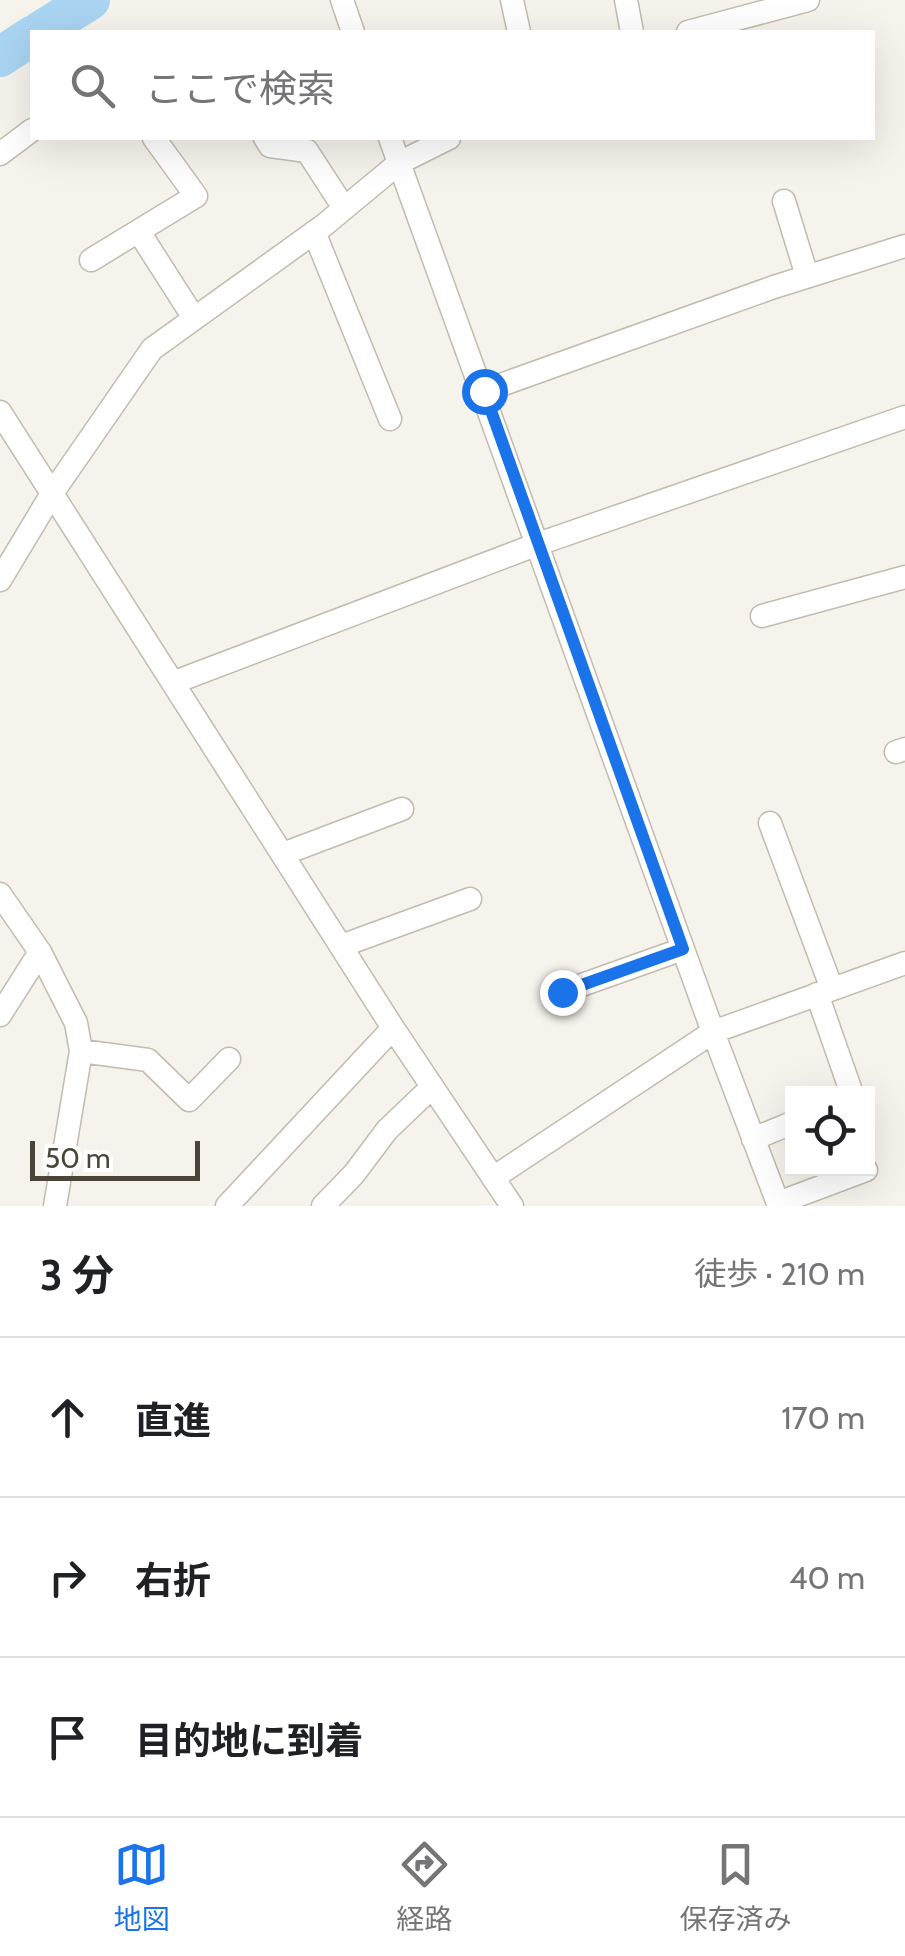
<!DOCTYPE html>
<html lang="ja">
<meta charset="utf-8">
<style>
body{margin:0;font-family:Cabin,"Noto Sans JP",sans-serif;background:#f2f2f2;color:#202124}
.controls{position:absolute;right:30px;bottom:30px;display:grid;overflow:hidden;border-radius:0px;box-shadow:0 10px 40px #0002}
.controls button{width:90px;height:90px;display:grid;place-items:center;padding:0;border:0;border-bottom:2px solid #e0e0e0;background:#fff;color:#202124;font:50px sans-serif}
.scale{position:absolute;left:30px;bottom:25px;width:170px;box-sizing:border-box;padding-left:10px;border:5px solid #4b4439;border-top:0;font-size:28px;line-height:35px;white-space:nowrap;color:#4b4439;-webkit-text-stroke:8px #fff;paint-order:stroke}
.stop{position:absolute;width:30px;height:30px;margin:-22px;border:8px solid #1a73e8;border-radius:50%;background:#fff}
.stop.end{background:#1a73e8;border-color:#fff;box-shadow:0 2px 10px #0008}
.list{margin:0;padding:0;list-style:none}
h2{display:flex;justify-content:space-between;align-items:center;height:130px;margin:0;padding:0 40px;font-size:42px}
h2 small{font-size:32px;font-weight:400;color:#757577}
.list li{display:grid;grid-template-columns:65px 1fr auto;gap:30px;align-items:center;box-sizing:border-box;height:160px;padding:0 40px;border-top:2px solid #e0e0e0}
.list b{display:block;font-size:38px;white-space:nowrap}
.list em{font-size:32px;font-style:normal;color:#757577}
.icon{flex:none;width:55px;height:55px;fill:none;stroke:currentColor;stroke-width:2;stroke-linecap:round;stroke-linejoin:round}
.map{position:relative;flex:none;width:905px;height:1206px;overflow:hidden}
.search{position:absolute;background:#fff;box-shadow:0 10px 40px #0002;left:30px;right:30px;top:30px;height:110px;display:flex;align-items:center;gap:25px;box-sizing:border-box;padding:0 35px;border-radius:0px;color:#757577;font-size:38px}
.sheet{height:610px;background:#fff}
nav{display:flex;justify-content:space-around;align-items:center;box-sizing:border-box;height:140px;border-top:2px solid #e0e0e0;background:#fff;font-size:28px;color:#757577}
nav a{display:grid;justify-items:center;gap:5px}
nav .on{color:#1a73e8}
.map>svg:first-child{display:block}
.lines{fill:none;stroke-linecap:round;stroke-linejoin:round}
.river{stroke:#a9d4f2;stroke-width:40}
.minor-casing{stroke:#c2bbae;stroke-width:25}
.minor{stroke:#fff;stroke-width:22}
.route{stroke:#1a73e8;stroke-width:12}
</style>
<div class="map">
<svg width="905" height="1206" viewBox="0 0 905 1206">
<rect width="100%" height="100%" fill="#f6f3ec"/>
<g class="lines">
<path class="river" d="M39,32L90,0
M0,57L32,36"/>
<g class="minor-casing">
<path id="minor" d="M342,0L353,32
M512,0L519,32
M626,0L632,32
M688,32L808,0
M265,138L270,146L307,151L344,208
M390,138L713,1032L779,1206
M0,154L32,130
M784,201L807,276
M139,232L194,318
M314,232L390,419
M91,260L196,196L154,138
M484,391L774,287L905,246
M0,412L393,1028L512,1206
M0,580L53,492L152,349L323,226L399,163L449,138
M762,616L905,577
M175,682L538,544L905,417
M896,752L905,749
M770,823L832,989
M283,854L402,809
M0,894L40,952L76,1023L81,1051L55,1206
M341,946L470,899
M562,992L683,949
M817,994L852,1094
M0,1015L40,952
M81,1051L148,1060L189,1100L229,1059
M753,1139L792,1123
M493,1178L713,1032L905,963
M778,1203L866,1170
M227,1206L393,1028
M323,1206L354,1174L387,1130L432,1087"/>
</g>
<use href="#minor" class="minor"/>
</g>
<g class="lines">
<path class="route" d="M484,391L683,949L562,992"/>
</g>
</svg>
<div class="controls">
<button><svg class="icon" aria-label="locate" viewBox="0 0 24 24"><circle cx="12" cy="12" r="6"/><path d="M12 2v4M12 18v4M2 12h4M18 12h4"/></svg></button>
</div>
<div class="scale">50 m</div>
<div class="stop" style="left:484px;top:391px"></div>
<div class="stop end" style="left:562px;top:992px"></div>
<div class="search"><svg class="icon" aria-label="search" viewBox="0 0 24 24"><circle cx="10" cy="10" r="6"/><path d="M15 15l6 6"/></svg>ここで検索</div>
</div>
<section class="sheet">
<h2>3 分<small>徒歩 · 210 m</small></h2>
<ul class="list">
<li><svg class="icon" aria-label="ahead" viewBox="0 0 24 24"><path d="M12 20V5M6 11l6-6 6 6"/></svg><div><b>直進</b></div><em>170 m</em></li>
<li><svg class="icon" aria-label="right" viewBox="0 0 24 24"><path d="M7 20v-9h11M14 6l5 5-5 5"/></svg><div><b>右折</b></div><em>40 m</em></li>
<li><svg class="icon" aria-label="arrive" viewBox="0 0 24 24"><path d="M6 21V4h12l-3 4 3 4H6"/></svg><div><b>目的地に到着</b></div></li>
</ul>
</section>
<nav>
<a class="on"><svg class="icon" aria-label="map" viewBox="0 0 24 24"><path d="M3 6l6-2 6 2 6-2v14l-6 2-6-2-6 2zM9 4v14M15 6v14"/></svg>地図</a>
<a><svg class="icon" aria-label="directions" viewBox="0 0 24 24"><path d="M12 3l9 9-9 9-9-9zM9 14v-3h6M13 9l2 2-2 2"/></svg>経路</a>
<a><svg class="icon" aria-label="saved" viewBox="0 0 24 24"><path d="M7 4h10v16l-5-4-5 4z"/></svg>保存済み</a>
</nav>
